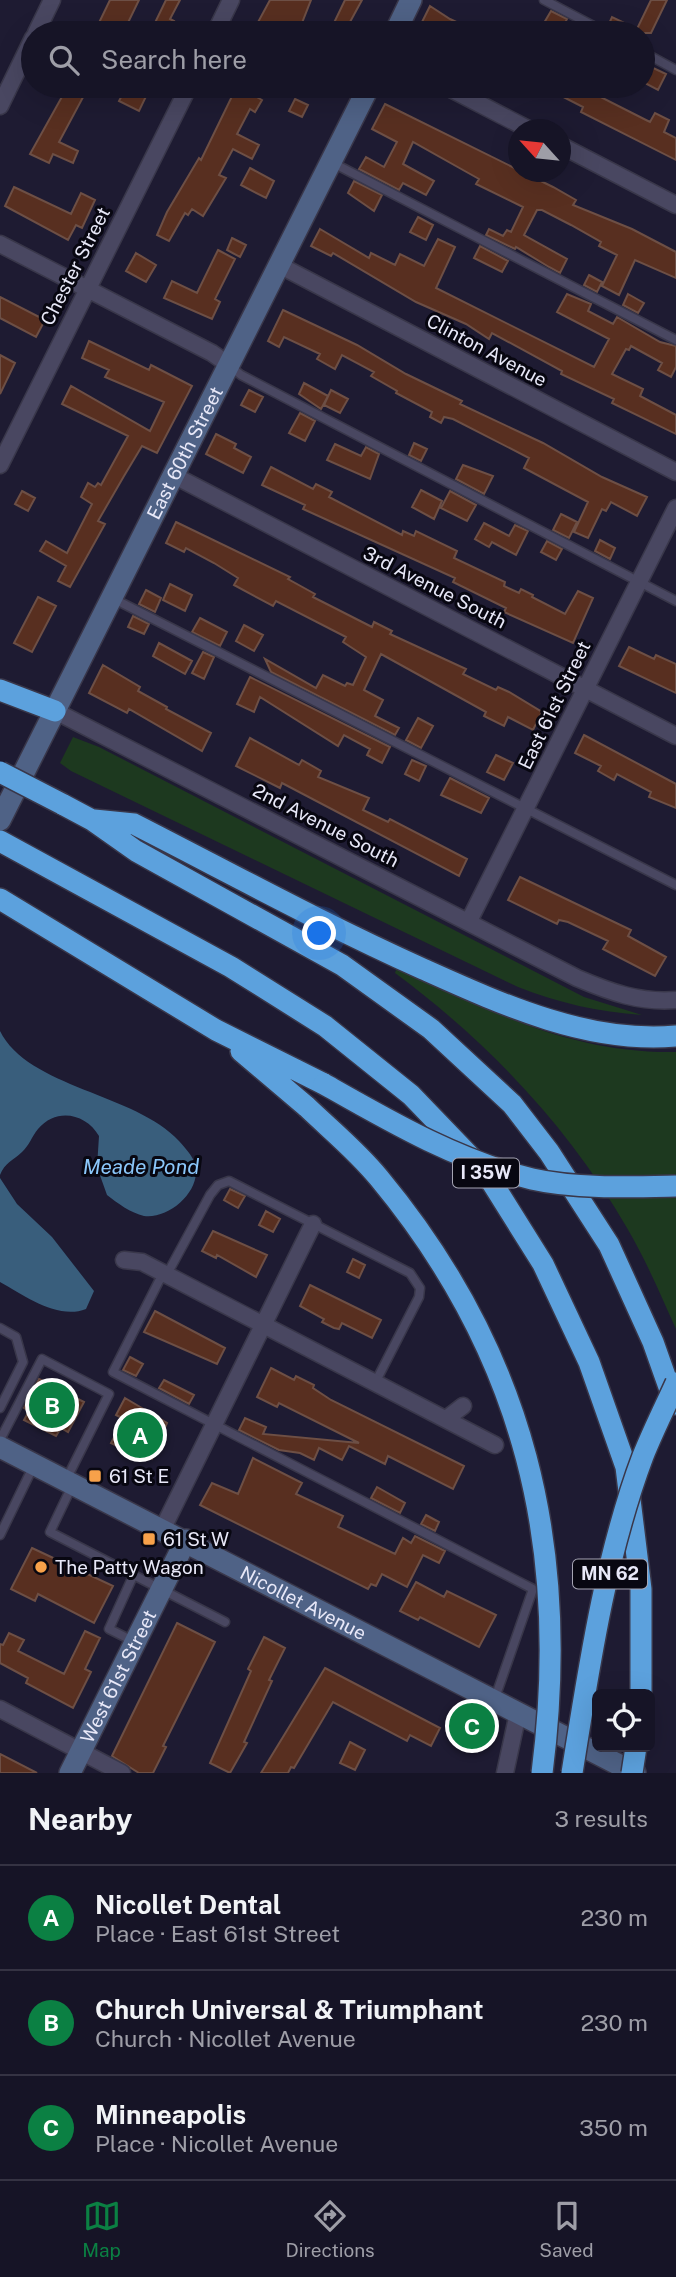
<!DOCTYPE html>
<meta charset="utf-8">
<style>
body{margin:0;font-family:"Public Sans",sans-serif;background:#1f1d2e;color:#f1f3f6}
.controls{position:absolute;right:21px;bottom:21px;display:grid;overflow:hidden;border-radius:10px;box-shadow:0 7px 28px #0002}
.controls button{width:63px;height:63px;display:grid;place-items:center;padding:0;border:0;border-bottom:2px solid #353343;background:#161426;color:#f1f3f6;font:35px sans-serif}
.compass{position:absolute;left:508px;top:119px;width:63px;height:63px;border-radius:50%;background:#161426;box-shadow:0 7px 28px #0002;rotate:297deg}
.you{position:absolute;left:320px;top:934px;width:24px;height:24px;margin:-18px;border:5px solid #fff;border-radius:50%;background:#1a73e8;box-shadow:0 0 0 10px #1a73e833}
.badge{display:grid;place-items:center;width:46px;height:46px;border-radius:50%;background:#0b8043;color:#fff;font-size:23px;font-weight:700}
.pin{position:absolute;translate:-50% -50%;border:4px solid #fff;box-shadow:0 2px 7px #0006}
.list{margin:0;padding:0;list-style:none}
h2{display:flex;justify-content:space-between;align-items:center;height:91px;margin:0;padding:0 28px;font-size:30px}
h2 small{font-size:23px;font-weight:400;color:#9e9ea7}
.list li{display:grid;grid-template-columns:46px 1fr auto;gap:21px;align-items:center;box-sizing:border-box;height:105px;padding:0 28px;border-top:2px solid #353343}
.list b{display:block;font-size:26px;white-space:nowrap}
.list p{margin:0;font-size:23px;white-space:nowrap;color:#9e9ea7}
.list em{font-size:23px;font-style:normal;color:#9e9ea7}
.icon{flex:none;width:38px;height:38px;fill:none;stroke:currentColor;stroke-width:2;stroke-linecap:round;stroke-linejoin:round}
.map{position:relative;flex:none;width:676px;height:1773px;overflow:hidden}
.search{position:absolute;background:#161426;box-shadow:0 7px 28px #0002;left:21px;right:21px;top:21px;height:77px;display:flex;align-items:center;gap:18px;box-sizing:border-box;padding:0 24px;border-radius:38px;color:#9e9ea7;font-size:26px}
.sheet{height:406px;background:#161426}
nav{display:flex;justify-content:space-around;align-items:center;box-sizing:border-box;height:98px;border-top:2px solid #353343;background:#161426;font-size:19px;color:#9e9ea7}
nav a{display:grid;justify-items:center;gap:4px}
nav .on{color:#0b8043}
.map>svg:first-child{display:block}
.green{fill:#1d391f}
.water{fill:#395e7c}
.building{fill:#582f20;stroke:#6d4f45;stroke-width:2}
.lines{fill:none;stroke-linecap:round;stroke-linejoin:round}
.lane-casing{stroke:#39374a;stroke-width:11}
.street-casing{stroke:#39374a;stroke-width:19}
.secondary-casing{stroke:#39374a;stroke-width:24}
.highway-casing{stroke:#39374a;stroke-width:24}
.lane{stroke:#494761;stroke-width:8}
.street{stroke:#494761;stroke-width:16}
.secondary{stroke:#4f6286;stroke-width:21}
.highway{stroke:#5ca1dd;stroke-width:21}
.highway-bridge-casing{stroke:#39374a;stroke-width:24;stroke-linecap:butt}
.highway-bridge{stroke:#5ca1dd;stroke-width:21}
.poi-dot{fill:#f7a14a;stroke:#080711;stroke-width:2.5}
.labels{text-anchor:middle;stroke-width:6;stroke-linejoin:round;paint-order:stroke}
.shield{fill:#080711;stroke:#a5a4b3;stroke-width:2}
.shield-label{font-size:18px;font-weight:bold;fill:#e8e8f8}
.street-label{font-size:19px;fill:#e8e8f8;stroke:#080711}
.poi-label{font-size:19px;fill:#e8e8f8;stroke:#080711;text-anchor:start}
.water-label{font-size:21px;font-style:italic;fill:#8bc7fa;stroke:#080711}
</style>
<div class="map">
<svg width="676" height="1773" viewBox="0 0 676 1773">
<rect width="100%" height="100%" fill="#1e1b32"/>
<path class="green" d="M73,737L99,747L584,997L642,1015C598,1012 559,1003 518,987L71,771L60,763Z
M397,967C488,1011 573,1054 676,1052V1329C661,1296 646,1260 627,1228C569,1127 488,1042 395,973Z"/>
<path class="water" d="M0,1031C28,1088 135,1093 179,1141C187,1150 197,1160 196,1173C195,1196 167,1219 144,1216C131,1213 117,1203 107,1195L97,1167L99,1136C86,1114 57,1107 38,1129C32,1136 29,1146 22,1152C13,1161 5,1162 0,1175Z
M0,1178L17,1204L52,1237L94,1291L86,1309C58,1320 25,1296 0,1282Z"/>
<path class="building" d="M110,0H139L123,33H94Z
M166,0H180L170,19L174,21L168,33H150Z
M270,0H311L298,33H273L257,24Z
M345,0H362L344,33H340L331,29Z
M651,0H667L651,33H613L608,26L612,17L637,29Z
M430,6L450,19L480,33H429L419,28Z
M551,11L567,19L560,32L544,23Z
M651,67L666,74L658,90L643,82Z
M68,86H89L59,142L78,151L73,163L53,154L49,163L30,154Z
M127,86H151L139,111L119,101Z
M237,86H261L255,96L262,100L255,112L250,109L237,134L259,145L252,159L233,149L219,175L226,178L203,216L192,209L188,215L185,213L169,241L157,235L167,212L199,158L201,160Z
M542,86H579L646,120L650,122L655,113L669,120L664,132L676,138V160L581,112L583,107Z
M295,99L308,105L302,117L289,111Z
M385,104L553,187L576,200L573,205L632,229L676,252V278L635,260L619,295L602,286L617,255L599,246L601,242L571,225L542,210H537L524,235L567,259L560,273L549,267L516,247L515,249L486,235L489,229L503,236L507,230L511,232L523,207L476,184L479,179L413,142L403,164L434,181L426,195L403,183L399,190L359,169L366,157L384,167L397,142L372,129Z
M250,168L274,181L266,198L241,185Z
M354,181L382,195L374,211L348,193Z
M14,187L71,214L81,193L95,200L82,228L76,225L68,240L5,206Z
M418,217L433,225L426,240L410,232Z
M320,229L369,258L371,253L395,265L400,254L424,266L438,239L455,247L436,288L594,367L609,339L557,312L567,294L591,304L588,311L613,324L617,317L660,342L676,346V367L671,377L658,370L662,363L631,346L629,350L626,349L612,374L643,389L640,396L676,415V434L612,403L614,399L561,374L562,371L492,333L489,339L466,324L416,302L333,253L331,256L311,246Z
M232,238L246,245L240,257L227,250Z
M480,246L508,261L502,272L474,258Z
M218,250L235,259L215,299L220,302L212,319L164,298L172,281L197,293Z
M136,253L156,265L146,282L126,271Z
M589,275L602,282L597,292L584,285Z
M628,294L644,303L638,313L623,305Z
M0,297L45,320L36,337L0,318Z
M283,310L357,345L406,374L462,401L460,404L543,443L602,477L647,497L637,516L611,502L606,511L602,509L588,538L574,532L588,502L524,468L529,458L453,419L444,417L441,423L430,417L432,412L396,393L397,391L371,376L374,372L342,355L335,369L317,359L320,354L284,337L279,347L268,341Z
M89,341L149,370L151,365L192,386L157,453L142,446L124,476L98,521L105,524L70,587L58,581L66,566L40,551L46,541L67,553L92,504L81,497L88,483L95,487L98,483L101,485L128,436L62,404L71,386L150,431L164,402L105,377L109,370L82,358Z
M0,355L15,363L0,394Z
M304,383L328,396L321,409L299,394Z
M249,390L263,397L255,412L241,405Z
M331,390L348,399L340,413L324,405Z
M300,413L315,421L305,441L289,433Z
M216,434L236,444L234,448L251,457L243,473L206,454Z
M414,443L427,449L421,461L409,455Z
M335,444L361,456L366,447L379,454L370,479L327,460Z
M463,465L493,476L484,494L456,479Z
M271,467L313,489L316,484L332,492L329,497L402,535L403,531L414,536L416,531L457,551L454,558L505,582L504,586L519,593L521,589L533,595L532,597L565,614L578,591L593,598L573,643L504,612L506,608L453,582L455,578L303,509L305,505L262,485Z
M421,490L442,501L434,519L412,507Z
M22,491L35,498L28,511L15,504Z
M450,491L476,505L467,521L441,508Z
M561,514L577,522L569,538L553,530Z
M176,522L290,577L288,579L315,594L313,597L372,627L374,622L392,631L390,634L466,669L463,674L496,690L498,687L509,692L542,712L533,730L508,717L504,726L484,716L486,712L381,654L364,690L383,700L375,716L399,728L395,735L271,672L265,659L316,688L323,675L345,686L347,683L353,685L366,657L343,642L346,637L276,601L273,606L234,585L238,578L214,563L186,548L184,552L166,543Z
M484,523L509,536L515,525L528,531L516,555L492,542L489,547L475,539Z
M600,540L615,548L610,559L595,551Z
M547,541L562,549L556,560L541,552Z
M170,584L192,595L185,611L163,600Z
M146,590L161,598L155,612L139,604Z
M38,597L56,606L32,652L14,643Z
M133,616L149,624L144,634L128,627Z
M200,618L227,632L220,646L192,632Z
M244,625L263,635L254,651L236,641Z
M159,643L192,661L185,674L153,656Z
M629,647L654,659L656,655L676,664V693L619,666Z
M203,652L214,657L204,679L192,673Z
M103,665L140,687L138,691L167,707L166,709L211,733L202,751L129,709L127,713L89,693Z
M250,677L390,747L382,763L367,755L370,749L344,735L338,746L260,697L254,712L237,704Z
M418,718L433,726L421,748L406,740Z
M584,735L676,784V808L649,797L651,792L617,774L614,780L598,771L601,766L575,753Z
M250,738L299,765L302,760L321,771L318,777L369,798L363,810L388,822L390,819L467,859L459,876L282,783L280,788L236,766Z
M496,755L513,763L504,780L487,772Z
M412,760L426,766L419,781L405,774Z
M450,778L489,798L481,813L441,795Z
M520,877L631,930L628,936L666,957L655,976L603,949L608,941L568,922L559,920L557,924L508,900Z
M230,1189L245,1196L238,1208L224,1200Z
M266,1211L280,1219L273,1232L259,1225Z
M213,1231L267,1255L256,1277L217,1255L216,1258L202,1251Z
M353,1259L365,1265L359,1278L347,1272Z
M310,1285L381,1320L372,1338L342,1323L339,1329L334,1328L322,1322L324,1319L300,1306Z
M155,1311L225,1348L217,1364L144,1332Z
M130,1357L143,1364L136,1376L123,1370Z
M271,1368L294,1380L296,1376L314,1385L313,1388L331,1400L464,1466L453,1489L388,1456L385,1464L349,1446L342,1460L319,1448L314,1460L300,1453L279,1450L239,1430L245,1418L266,1427L263,1434L359,1443L279,1403L277,1407L257,1397Z
M39,1379L84,1402L68,1432L61,1428L56,1436L24,1420L29,1411L24,1408Z
M164,1380L194,1395L189,1404L159,1388Z
M125,1398L167,1423L152,1459L143,1455L141,1458L111,1443L124,1419L116,1415Z
M253,1458L302,1483L296,1494L343,1516L338,1527L395,1554L403,1538L411,1543L415,1536L445,1551L439,1563L423,1555L407,1587L382,1574L376,1586L371,1584L368,1589L200,1505L212,1483L238,1494Z
M377,1487L405,1503L400,1513L371,1498Z
M426,1515L439,1522L435,1531L421,1524Z
M32,1548L113,1586L94,1623L38,1594L35,1601L11,1589Z
M416,1582L444,1597L447,1591L496,1615L479,1647L420,1617L418,1620L400,1611Z
M177,1623L215,1642L163,1746L166,1747L153,1773H139L112,1756Z
M85,1631L100,1638L85,1669L91,1672L73,1708L26,1683L28,1678L0,1663V1644L3,1645L9,1633L24,1640L18,1651L64,1674Z
M264,1637L285,1648L269,1680L272,1681L244,1742L247,1743L230,1773L210,1763L251,1671L248,1669Z
M325,1668L440,1728L431,1746L410,1735L407,1741L333,1702L294,1768L291,1767L288,1773H261Z
M350,1742L365,1750L355,1770L340,1763Z
M0,1754L37,1773H0Z"/>
<g class="lines">
<g class="lane-casing">
<path id="lane" d="M544,0L607,33
M643,52L676,70
M333,163L676,340
M231,367L241,375L676,601
M114,599L676,885
M0,1328L16,1337L23,1362L0,1408
M375,1383L419,1297L420,1288L410,1273L229,1181L218,1185L210,1195L171,1267L159,1281L113,1372L533,1589L495,1698
M0,1440L42,1359L109,1394L66,1480
M72,1486L50,1532L225,1622
M0,1535L33,1467
M133,1641L109,1629L134,1574"/>
</g>
<g class="street-casing">
<path id="street" d="M36,33L52,0
M215,33L231,0
M445,86L530,130
M0,106L33,38
M560,145L676,205
M0,244L212,353L229,365
M279,265L676,472
M0,465L189,86
M173,475L676,736
M55,711L577,978C610,992 640,1003 676,1000
M469,921L676,508
M124,1260L142,1262L495,1445
M446,1419L463,1406
M163,1528L313,1224
M0,1709L122,1773
M505,1773L518,1713"/>
</g>
<g class="secondary-casing">
<g id="secondary">
<path d="M395,33L411,0"/>
<path id="s1" d="M0,820L369,86"/>
<path id="s2" d="M0,1447L635,1773"/>
<path id="s3" d="M70,1773L186,1540"/>
</g>
</g>
<g class="highway-casing">
<path id="highway" d="M0,690L55,711
M62,804L92,820L136,851L342,965L431,1029L512,1104L549,1152L609,1245L653,1342L675,1404
M94,820L134,824C230,873 325,925 423,969C501,1004 588,1044 676,1036
M0,841L231,967L325,1026L411,1095L486,1173L543,1264L589,1362L626,1467L641,1589V1694
M0,899L216,1030L324,1084
M241,1051L307,1107"/>
</g>
<use href="#lane" class="lane"/>
<use href="#street" class="street"/>
<use href="#secondary" class="secondary"/>
<use href="#highway" class="highway"/>
<g class="highway-bridge-casing">
<path id="highway-bridge" d="M0,772L62,804
M324,1084C391,1122 456,1160 532,1179C576,1189 631,1187 676,1186
M307,1107C331,1130 358,1152 379,1178C525,1354 571,1548 542,1773
M572,1773C589,1667 605,1557 643,1456C653,1431 665,1407 676,1383
M632,1773L636,1747"/>
</g>
<use href="#highway-bridge" class="highway-bridge"/>
</g>
<g class="poi-dot">
<rect x="88" y="1469" width="14" height="14" rx="3.5"/>
<rect x="142" y="1532" width="14" height="14" rx="3.5"/>
<circle cx="41" cy="1567" r="7"/>
</g>
<g class="labels">
<g class="shield">
<rect x="453" y="1158.5" width="66" height="29" rx="5"/>
<rect x="573" y="1559.5" width="74" height="29" rx="5"/>
</g>
<g class="shield-label">
<text x="486" y="1179">I 35W</text>
<text x="610" y="1580">MN 62</text>
</g>
<g class="street-label">
<text transform="translate(75 266) rotate(-63)" y="7">Chester Street</text>
<text transform="translate(487 350) rotate(28)" y="7">Clinton Avenue</text>
<text dy="7" stroke="none"><textPath href="#s1" startOffset="411">East 60th Street</textPath></text>
<text transform="translate(435 587) rotate(27)" y="7">3rd Avenue South</text>
<text transform="translate(554 705) rotate(-64)" y="7">East 61st Street</text>
<text transform="translate(326 825) rotate(27)" y="7">2nd Avenue South</text>
<text dy="7" stroke="none"><textPath href="#s2" startOffset="341">Nicollet Avenue</textPath></text>
<text dy="7" stroke="none"><textPath href="#s3" startOffset="108">West 61st Street</textPath></text>
</g>
<g class="poi-label">
<text x="109" y="1483">61 St E</text>
<text x="163" y="1546">61 St W</text>
<text x="55" y="1574">The Patty Wagon</text>
</g>
<g class="water-label">
<text x="141" y="1174">Meade Pond</text>
</g>
</g>
</svg>
<div class="controls">
<button><svg class="icon" aria-label="locate" viewBox="0 0 24 24"><circle cx="12" cy="12" r="6"/><path d="M12 2v4M12 18v4M2 12h4M18 12h4"/></svg></button>
</div>
<svg class="compass" viewBox="-18 -18 36 36"><path d="M0-13l5 13h-10z" fill="#e53935"/><path d="M0 13l5-13h-10z" fill="#9e9ea7"/></svg>
<div class="you"></div>
<div class="pin badge" style="left:140px;top:1435px">A</div>
<div class="pin badge" style="left:52px;top:1405px">B</div>
<div class="pin badge" style="left:472px;top:1726px">C</div>
<div class="search"><svg class="icon" aria-label="search" viewBox="0 0 24 24"><circle cx="10" cy="10" r="6"/><path d="M15 15l6 6"/></svg>Search here</div>
</div>
<section class="sheet">
<h2>Nearby<small>3 results</small></h2>
<ul class="list">
<li><span class="badge">A</span><div><b>Nicollet Dental</b><p>Place · East 61st Street</p></div><em>230 m</em></li>
<li><span class="badge">B</span><div><b>Church Universal &amp; Triumphant</b><p>Church · Nicollet Avenue</p></div><em>230 m</em></li>
<li><span class="badge">C</span><div><b>Minneapolis</b><p>Place · Nicollet Avenue</p></div><em>350 m</em></li>
</ul>
</section>
<nav>
<a class="on"><svg class="icon" aria-label="map" viewBox="0 0 24 24"><path d="M3 6l6-2 6 2 6-2v14l-6 2-6-2-6 2zM9 4v14M15 6v14"/></svg>Map</a>
<a><svg class="icon" aria-label="directions" viewBox="0 0 24 24"><path d="M12 3l9 9-9 9-9-9zM9 14v-3h6M13 9l2 2-2 2"/></svg>Directions</a>
<a><svg class="icon" aria-label="saved" viewBox="0 0 24 24"><path d="M7 4h10v16l-5-4-5 4z"/></svg>Saved</a>
</nav>
